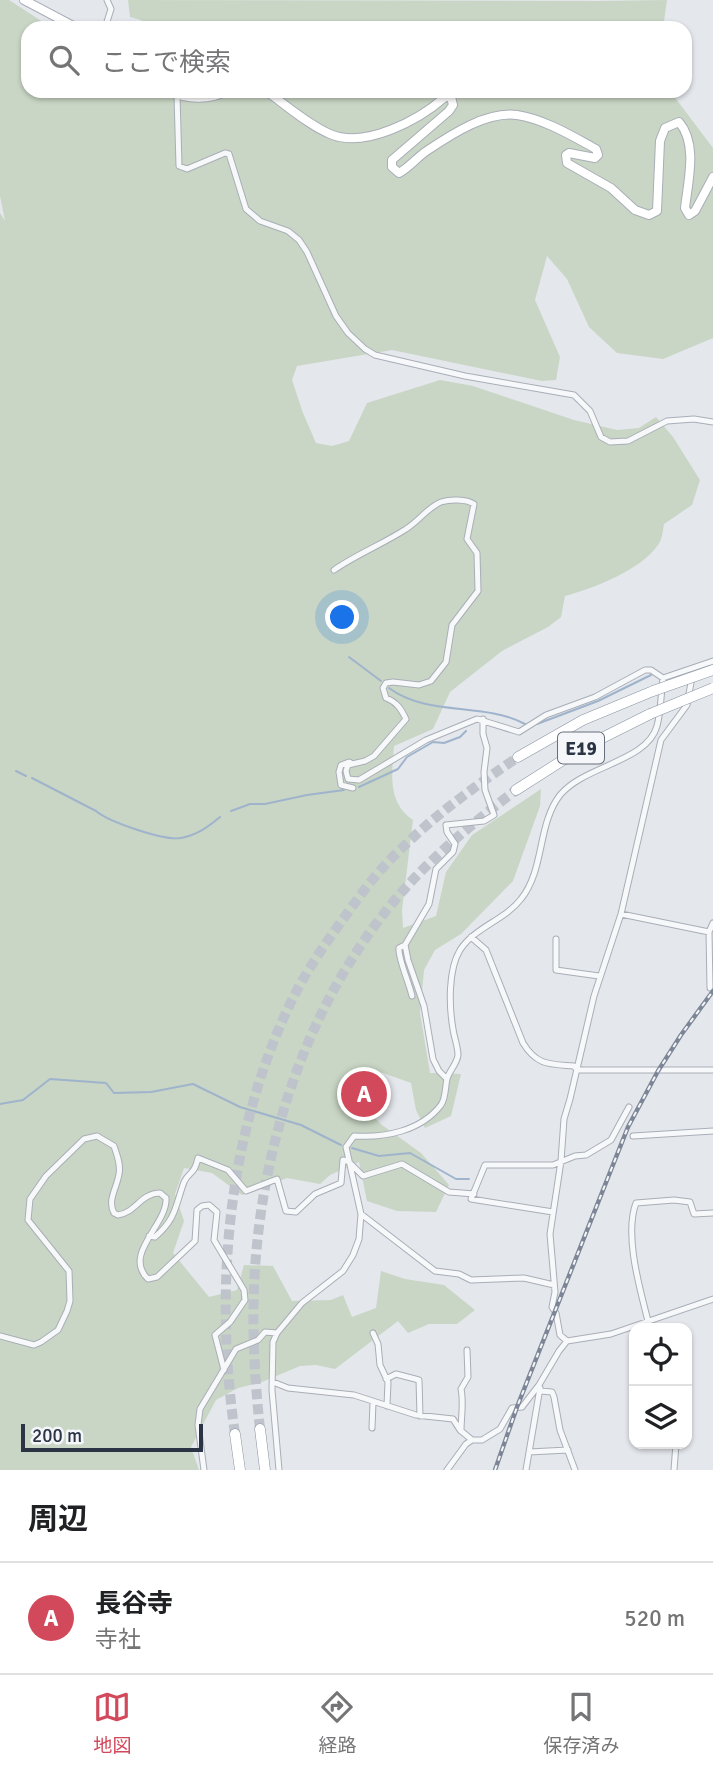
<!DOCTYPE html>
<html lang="ja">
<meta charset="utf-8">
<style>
body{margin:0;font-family:Signika,"Noto Sans JP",sans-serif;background:#f2f2f2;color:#202124}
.controls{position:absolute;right:21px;bottom:21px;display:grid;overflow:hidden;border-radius:14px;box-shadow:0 2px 5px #0004}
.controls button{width:63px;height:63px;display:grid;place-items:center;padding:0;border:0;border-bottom:2px solid #e0e0e0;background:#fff;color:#202124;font:35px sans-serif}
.scale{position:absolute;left:21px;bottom:18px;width:182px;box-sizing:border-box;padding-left:7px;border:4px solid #2b3445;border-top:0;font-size:19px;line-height:24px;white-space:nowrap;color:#2b3445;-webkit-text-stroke:5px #f4f6f9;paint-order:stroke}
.you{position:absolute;left:343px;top:618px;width:24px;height:24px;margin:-18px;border:5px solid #fff;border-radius:50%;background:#1a73e8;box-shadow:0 0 0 10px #1a73e833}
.badge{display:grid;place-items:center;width:46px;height:46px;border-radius:50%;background:#d1495b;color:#fff;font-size:23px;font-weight:700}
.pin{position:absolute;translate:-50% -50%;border:4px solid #fff;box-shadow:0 2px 7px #0006}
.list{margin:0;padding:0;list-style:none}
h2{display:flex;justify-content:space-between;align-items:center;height:91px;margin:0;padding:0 28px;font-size:30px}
h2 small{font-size:23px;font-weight:400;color:#757577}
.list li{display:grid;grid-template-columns:46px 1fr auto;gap:21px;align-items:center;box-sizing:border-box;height:112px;padding:0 28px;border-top:2px solid #e0e0e0}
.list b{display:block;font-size:26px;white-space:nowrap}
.list p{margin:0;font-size:23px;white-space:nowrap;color:#757577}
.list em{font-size:23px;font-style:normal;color:#757577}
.icon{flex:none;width:38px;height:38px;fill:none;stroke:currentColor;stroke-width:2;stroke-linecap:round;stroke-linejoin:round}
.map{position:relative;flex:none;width:713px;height:1470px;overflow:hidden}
.search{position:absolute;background:#fff;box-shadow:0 2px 5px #0004;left:21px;right:21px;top:21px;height:77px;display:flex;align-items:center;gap:18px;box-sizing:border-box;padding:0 24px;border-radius:21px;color:#757577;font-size:26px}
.sheet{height:203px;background:#fff}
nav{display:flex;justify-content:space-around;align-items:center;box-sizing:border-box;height:98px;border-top:2px solid #e0e0e0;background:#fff;font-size:19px;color:#757577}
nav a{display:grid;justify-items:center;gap:4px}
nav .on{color:#d1495b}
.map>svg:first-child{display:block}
.green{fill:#c9d6c5}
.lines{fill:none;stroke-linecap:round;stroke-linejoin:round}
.stream{stroke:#9fb4cc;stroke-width:2}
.motorway-tunnel{stroke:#bfc3cb;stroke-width:10;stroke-dasharray:10 5;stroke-linecap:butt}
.minor-casing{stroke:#a9aeb7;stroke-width:7}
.secondary-casing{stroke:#a9aeb7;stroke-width:10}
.motorway-casing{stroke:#8b94a3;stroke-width:11}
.minor{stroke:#f7f8fa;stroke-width:5}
.secondary{stroke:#fff;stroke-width:8}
.motorway{stroke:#fff;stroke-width:10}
.rail-casing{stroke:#7d8696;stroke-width:4.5}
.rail{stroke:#f4f6f9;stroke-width:2;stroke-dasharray:5;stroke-linecap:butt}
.motorway-bridge-casing{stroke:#8b94a3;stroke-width:11;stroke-linecap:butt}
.motorway-bridge{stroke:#fff;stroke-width:10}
.labels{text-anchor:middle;stroke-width:5;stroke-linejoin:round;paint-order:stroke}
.shield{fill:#f4f6f9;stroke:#676e7b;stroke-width:2}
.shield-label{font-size:19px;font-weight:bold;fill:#2b3445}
</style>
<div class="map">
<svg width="713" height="1470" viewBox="0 0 713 1470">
<rect width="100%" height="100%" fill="#e4e7ec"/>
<path class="green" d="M0,0H9L52,28H28V91H670L713,148V338L663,359L617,353L589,327L567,279L547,256L535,300L560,357L556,380L542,381L392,350L297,366L292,380L303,413L316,443L332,446L349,441L367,403L440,380L473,386L574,420L617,430L639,428L656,417L673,437L700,480L692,505L664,524C663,530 662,540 658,545C641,570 594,588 565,596L561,617L548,627L502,651L450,692L433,729L394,746C392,774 387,802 413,820L402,910L403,928L436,916L446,872L472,835L541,789L540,806L513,881L461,934L435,950L424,970L420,1013L430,1073L461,1074L451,1116L425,1128L416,1110L411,1083L369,1068L350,1071L348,1092L382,1125L421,1153L449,1185L436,1212L397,1211L367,1201L359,1162L330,1175L320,1184L287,1178L242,1195L212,1173L184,1168L175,1194L184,1221L173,1253L209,1297L237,1290L244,1265L273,1266L292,1301L331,1300L343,1295L352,1317L376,1308L381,1271L405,1279L444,1285L475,1310L457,1324H429L408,1333L398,1321L335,1369L316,1365L300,1366L262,1382L238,1388L216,1400L191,1447L199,1470H0V213L5,221L0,196Z
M128,0L600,1L667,0L663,28H149L141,20L130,17Z"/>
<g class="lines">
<path class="stream" d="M349,657L381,681
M389,688C428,717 484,702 525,724
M537,724L598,701L651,675
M16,771L26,776
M32,778L96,811C109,822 164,841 181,838C197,835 208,827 220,817
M359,787L398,769L407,757L433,742L444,743L460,737L466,731
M231,811L250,804H265L307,795L344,790
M0,1104L23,1100L50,1079L106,1083L114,1093L151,1092L193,1084L240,1107L301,1125L341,1145
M352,1148L379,1156L410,1153L456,1179H469"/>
<path class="motorway-tunnel" d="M260,1429C255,1382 252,1334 254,1286C260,1148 305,1007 395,900C430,858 473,823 516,790
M235,1434C214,1290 227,1136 290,1004C305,973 324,945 344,918C361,894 379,869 401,849C436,814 477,785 518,757"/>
<g class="minor-casing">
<path id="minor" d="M105,28L111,9L107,0
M177,95L179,166L187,169L225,153L229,154L246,209L260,221L288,231L299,240L307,252L336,316L348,333L365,349L375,355L465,376L574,395L590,411L601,437L610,442L628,441L667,421L694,419L713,422
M334,570C357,554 383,544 406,529C418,522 428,507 441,502C450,499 466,499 474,504L467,539L477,553L478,591L452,625L446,662L431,681L419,685L393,682L386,683L383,688L386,698C397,702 401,709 406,719L374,756L365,761L348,765L346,771L348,779L359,780L426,740L477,719L519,732L546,715L595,697L645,670H651L663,678L713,661
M351,763L349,762L341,765L339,772L341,785L353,788
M621,914L709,932
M471,937L486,950L523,1043C537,1066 550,1064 574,1066L577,1070
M556,939V970L599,976
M405,945L399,948C398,959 409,982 412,996
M710,988L709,932L713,923
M577,1070H713
M447,1079L439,1071L433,1059L424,1006L408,960L405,945L429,904L436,869L453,852L455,844L447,832L446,825L484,821L494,815L485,790L484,772L487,748L483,734V719
M633,1136L713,1131
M553,1212L471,1199L485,1165H553L575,1156L586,1155L611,1140L629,1107
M361,1214L435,1271L459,1274L471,1280L524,1278L554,1285
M149,1236L155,1237C176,1219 175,1207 184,1182C189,1171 194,1176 198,1158L228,1170L246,1191L277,1179L286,1211L296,1212L315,1194L341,1183L343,1160L348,1161L363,1176L402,1164L449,1192L474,1194
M648,1321C640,1289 624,1235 636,1203L674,1200L690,1202L694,1214L713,1213
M373,1333L378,1344L380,1365L388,1382L387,1406
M0,1336L34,1345L41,1342L58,1330L67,1311L70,1301L69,1271L28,1220L30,1199L46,1176L84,1139L97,1136L114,1146C117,1155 121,1165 119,1174C117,1188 107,1200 114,1213L118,1215C135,1213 141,1193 160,1193L166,1198C168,1224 122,1254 148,1279L157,1277L195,1241L197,1210L202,1206L209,1205L217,1212L214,1240L244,1290L245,1300L230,1322L215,1335L224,1370
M567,1341L560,1335L556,1313L552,1307L555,1292L550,1234L561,1161L564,1119L570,1099L594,996L621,914L661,740L687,705L692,677
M386,1379L396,1374L419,1380L420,1416
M273,1382L288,1388L354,1395L416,1415L453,1419L460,1430L472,1440
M540,1391L552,1392L554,1397L560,1430L575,1470
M372,1428L373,1402
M461,1431C461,1417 464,1403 461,1389L468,1377L467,1350
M529,1452L568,1450
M204,1470L198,1425L200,1409L236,1349L258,1340L265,1332L277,1333
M279,1470L272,1390L273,1342L277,1333L302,1303L343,1271L353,1255L359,1239L361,1214L346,1147L354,1136C385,1138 421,1131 441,1105C446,1098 445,1087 447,1079C449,1071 457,1064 458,1055C458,1047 454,1037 453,1029C449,1006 448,970 460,950C475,927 505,920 521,899C545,869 537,825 560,795C585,765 647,762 657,726C661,711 661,693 663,678
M447,1470L466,1444L472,1440H482L500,1429L512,1408L522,1407L539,1385L559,1351L567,1341L611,1334L713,1299
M526,1470L540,1388
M674,1470L676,1444"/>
</g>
<g class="secondary-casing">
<path id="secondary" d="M24,0L77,28
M170,91C186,100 211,100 226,91
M266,91C286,105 307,124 330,134C365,149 419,120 445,97H451L453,105L449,111L392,160V167L399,173C410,167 417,157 428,150C452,134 487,111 517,115C544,119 572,136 596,149L598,155L595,158L569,153L566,155L567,163L611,188L635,210L649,215L657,211L660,141L665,128L679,122C698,144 688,181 685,208L689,215L695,211L713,177"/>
</g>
<g class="motorway-casing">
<path id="motorway" d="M518,757L583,720L653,691
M516,790L582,748L650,714
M260,1429L265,1470
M235,1434L240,1470"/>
</g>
<use href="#minor" class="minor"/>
<use href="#secondary" class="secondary"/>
<use href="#motorway" class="motorway"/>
<g class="rail-casing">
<path id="rail" d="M495,1470L517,1407L628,1127L658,1071L681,1035L713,991"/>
</g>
<use href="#rail" class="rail"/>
<g class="motorway-bridge-casing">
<path id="motorway-bridge" d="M653,691L713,670
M650,714L713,688"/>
</g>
<use href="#motorway-bridge" class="motorway-bridge"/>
</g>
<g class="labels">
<rect class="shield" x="558" y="732.5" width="46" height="31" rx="5"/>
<g class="shield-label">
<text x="581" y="755">E19</text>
</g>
</g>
</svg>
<div class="controls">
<button><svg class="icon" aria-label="locate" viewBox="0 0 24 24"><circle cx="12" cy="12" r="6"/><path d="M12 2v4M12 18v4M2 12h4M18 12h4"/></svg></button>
<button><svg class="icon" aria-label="layers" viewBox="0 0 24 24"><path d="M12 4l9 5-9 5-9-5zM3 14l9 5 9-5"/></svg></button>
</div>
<div class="scale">200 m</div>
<div class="you"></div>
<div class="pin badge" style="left:364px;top:1094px">A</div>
<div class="search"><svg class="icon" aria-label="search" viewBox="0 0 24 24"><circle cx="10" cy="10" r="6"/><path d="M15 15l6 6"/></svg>ここで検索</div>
</div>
<section class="sheet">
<h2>周辺<small></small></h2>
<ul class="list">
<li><span class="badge">A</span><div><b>長谷寺</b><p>寺社</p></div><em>520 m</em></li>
</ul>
</section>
<nav>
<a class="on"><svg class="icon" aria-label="map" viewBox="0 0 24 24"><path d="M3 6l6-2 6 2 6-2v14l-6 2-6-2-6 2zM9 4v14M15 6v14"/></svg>地図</a>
<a><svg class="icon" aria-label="directions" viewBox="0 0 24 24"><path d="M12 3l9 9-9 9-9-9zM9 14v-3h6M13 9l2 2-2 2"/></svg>経路</a>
<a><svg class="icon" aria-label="saved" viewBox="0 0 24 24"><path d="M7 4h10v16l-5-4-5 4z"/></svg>保存済み</a>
</nav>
